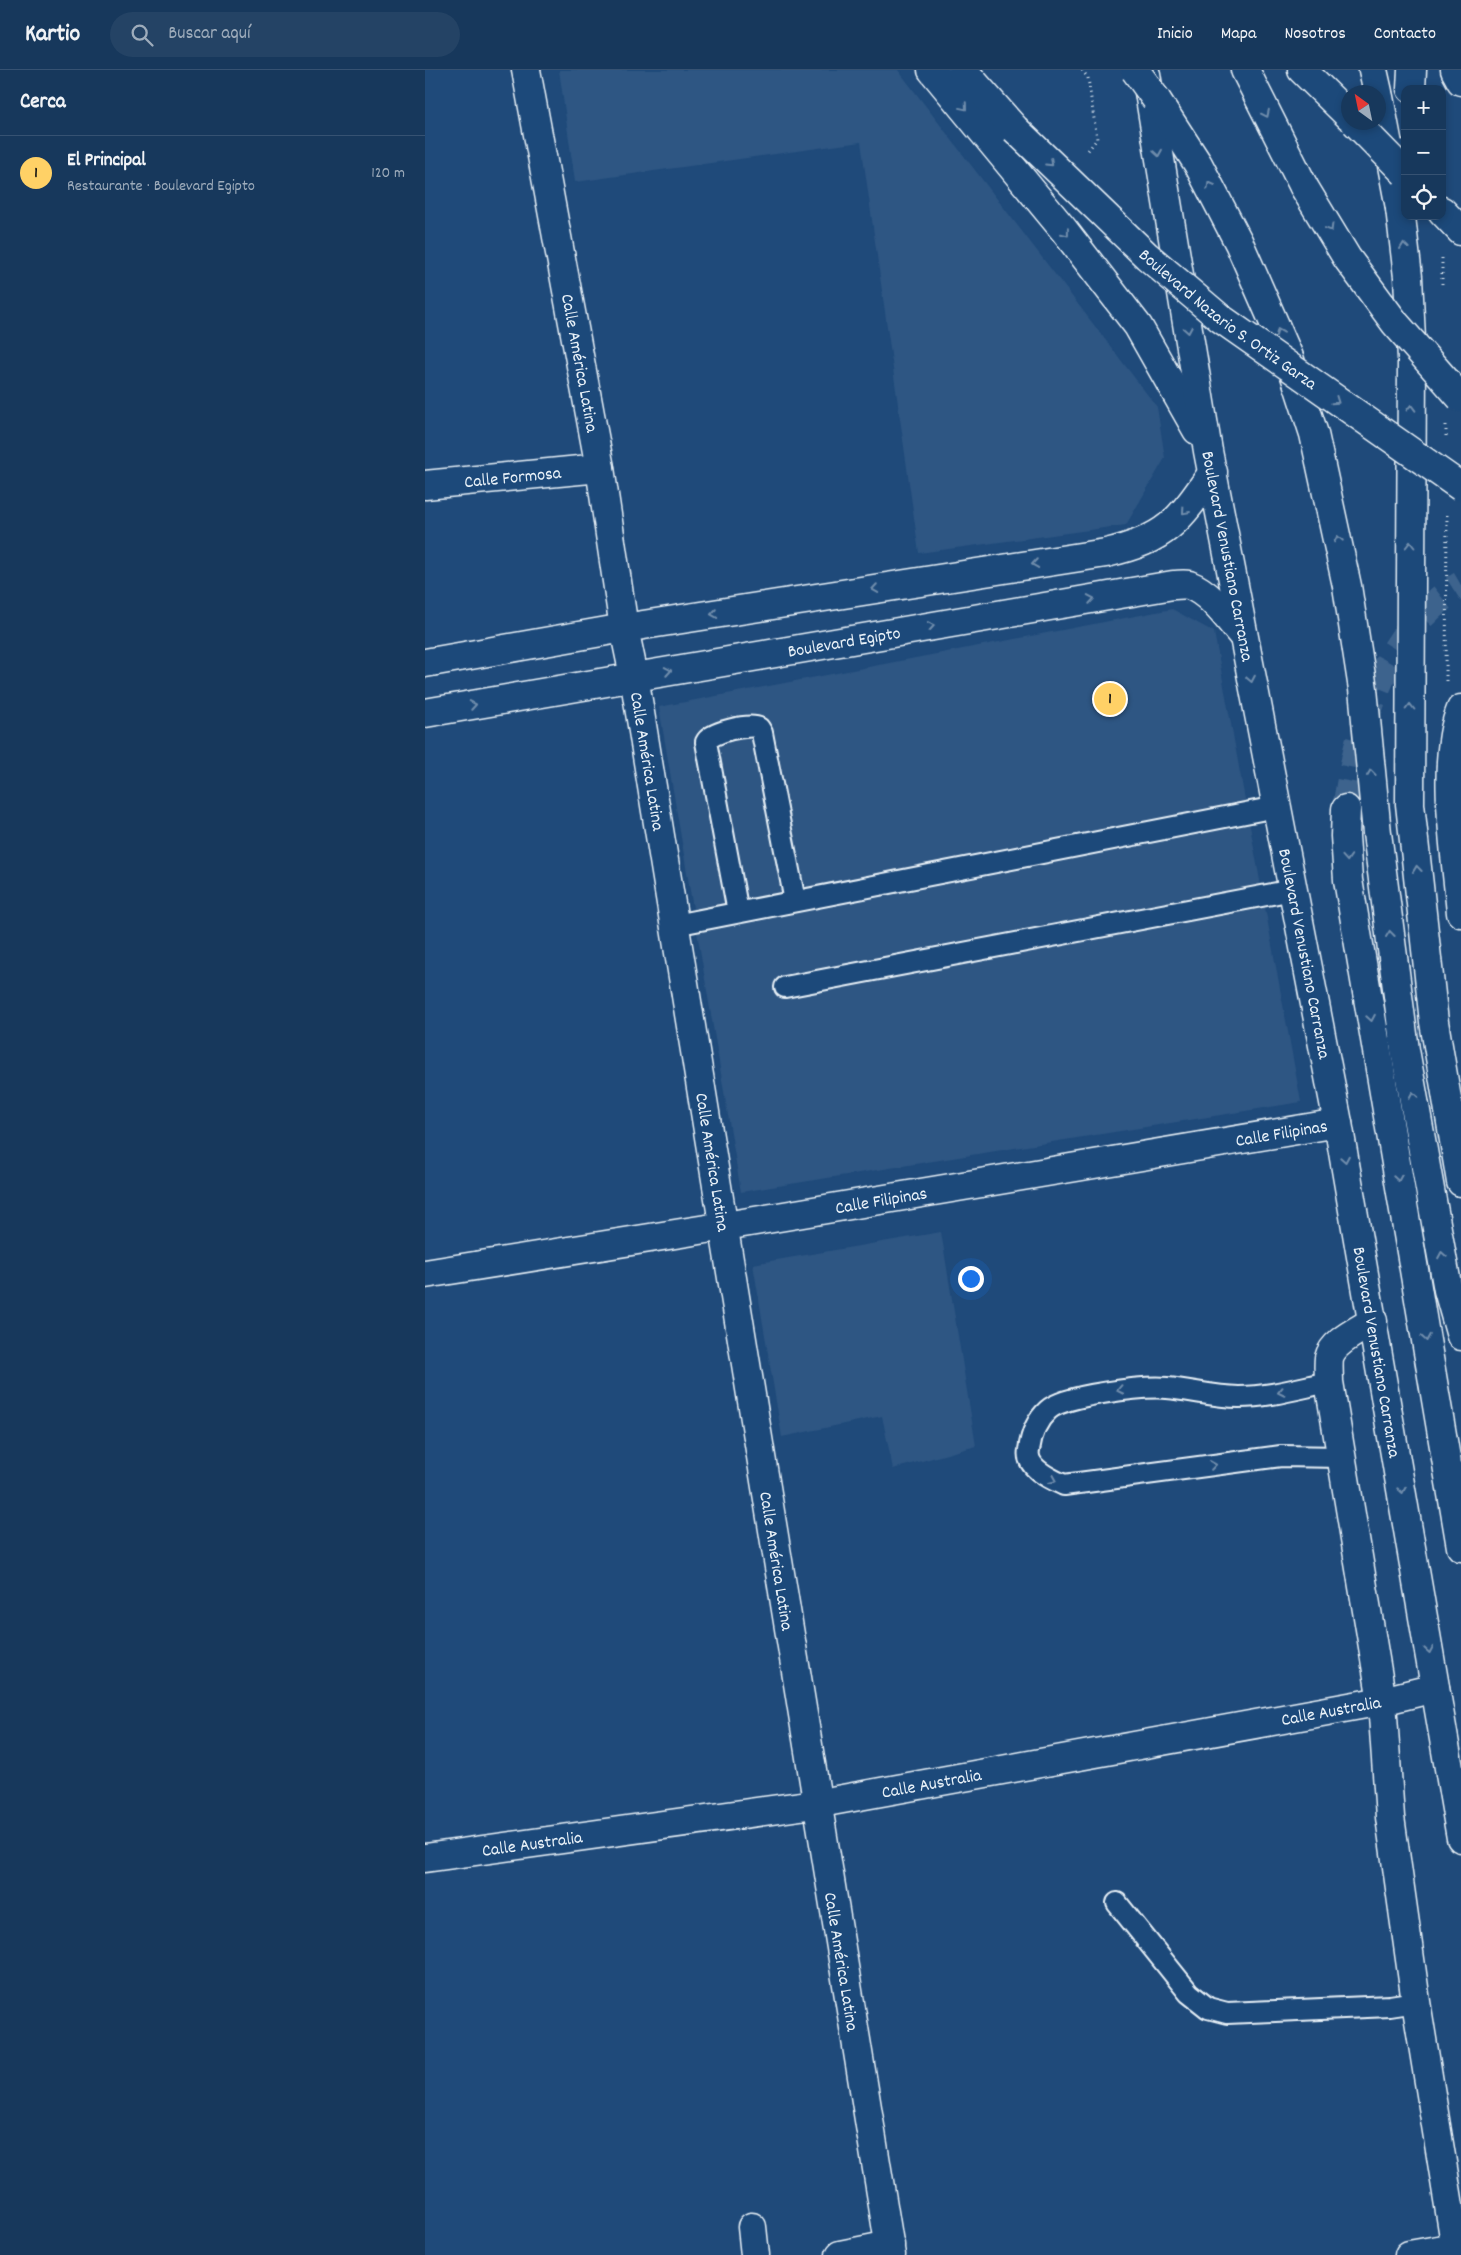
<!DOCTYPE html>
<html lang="es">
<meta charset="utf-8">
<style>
body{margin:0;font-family:Dekko,sans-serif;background:#244365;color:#f1f3f6}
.controls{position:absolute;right:15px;top:15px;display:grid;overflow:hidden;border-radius:10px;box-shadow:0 2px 8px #0003}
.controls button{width:45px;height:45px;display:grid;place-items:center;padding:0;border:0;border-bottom:1px solid #365272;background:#17385c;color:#f1f3f6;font:25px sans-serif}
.compass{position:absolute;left:916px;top:15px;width:45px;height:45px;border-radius:50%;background:#17385c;box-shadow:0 2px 8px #0003;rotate:327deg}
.you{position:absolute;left:545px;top:1208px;width:18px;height:18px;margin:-12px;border:4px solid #fff;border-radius:50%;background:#1a73e8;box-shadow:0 0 0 8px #1a73e833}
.badge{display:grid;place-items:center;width:32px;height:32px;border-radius:50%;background:#ffd166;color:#111;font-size:16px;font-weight:700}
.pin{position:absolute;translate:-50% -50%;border:2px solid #fff;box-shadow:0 1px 5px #0006}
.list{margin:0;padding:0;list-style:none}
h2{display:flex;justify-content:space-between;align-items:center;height:65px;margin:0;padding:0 20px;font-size:21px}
h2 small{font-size:16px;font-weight:400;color:#9eacbb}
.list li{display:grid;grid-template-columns:32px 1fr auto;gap:15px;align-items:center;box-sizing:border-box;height:75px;padding:0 20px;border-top:1px solid #365272}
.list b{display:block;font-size:19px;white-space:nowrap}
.list p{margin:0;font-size:16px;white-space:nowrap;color:#9eacbb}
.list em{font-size:16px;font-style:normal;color:#9eacbb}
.icon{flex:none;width:28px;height:28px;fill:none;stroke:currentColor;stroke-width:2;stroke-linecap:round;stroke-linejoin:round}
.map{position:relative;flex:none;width:1036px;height:2185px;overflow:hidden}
header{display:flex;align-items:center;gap:30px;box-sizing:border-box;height:70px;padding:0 25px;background:#17385c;border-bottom:1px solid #365272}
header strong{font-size:24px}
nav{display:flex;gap:28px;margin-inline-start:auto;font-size:18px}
.search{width:350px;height:45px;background:#244365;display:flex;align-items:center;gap:12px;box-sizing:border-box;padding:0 18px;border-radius:28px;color:#9eacbb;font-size:19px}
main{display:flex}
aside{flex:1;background:#17385c}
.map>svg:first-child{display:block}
.built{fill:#2e5683}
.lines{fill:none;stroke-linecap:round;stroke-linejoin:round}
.highway-tunnel{stroke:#3d638d;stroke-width:28;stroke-dasharray:28 14;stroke-linecap:butt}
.lane-casing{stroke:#e8f1f8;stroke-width:24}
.street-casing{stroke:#e8f1f8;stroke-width:31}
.primary-casing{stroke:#e8f1f8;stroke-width:31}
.highway-casing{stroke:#e8f1f8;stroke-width:31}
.path{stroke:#e8f1f8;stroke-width:3;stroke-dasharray:1 4;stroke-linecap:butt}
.lane{stroke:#1f4a7a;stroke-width:20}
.street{stroke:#1f4a7a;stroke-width:28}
.primary{stroke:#1f4a7a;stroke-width:28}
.highway{stroke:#1f4a7a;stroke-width:28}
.primary-bridge-casing{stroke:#e8f1f8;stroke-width:31;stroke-linecap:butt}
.highway-bridge-casing{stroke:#e8f1f8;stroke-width:31;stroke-linecap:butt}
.primary-bridge{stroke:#1f4a7a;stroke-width:28}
.highway-bridge{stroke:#1f4a7a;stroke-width:28}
.oneway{stroke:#6f8dac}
.labels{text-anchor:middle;stroke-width:4;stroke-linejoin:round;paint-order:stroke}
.street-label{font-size:18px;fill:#e8f1f8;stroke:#1f4a7a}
</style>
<header>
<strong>Kartio</strong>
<div class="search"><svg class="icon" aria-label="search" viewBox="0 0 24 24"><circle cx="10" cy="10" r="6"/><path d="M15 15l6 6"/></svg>Buscar aquí</div>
<nav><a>Inicio</a><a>Mapa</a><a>Nosotros</a><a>Contacto</a></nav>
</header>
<main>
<aside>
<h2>Cerca<small></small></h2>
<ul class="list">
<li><span class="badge">1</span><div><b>El Principal</b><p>Restaurante · Boulevard Egipto</p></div><em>120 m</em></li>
</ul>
</aside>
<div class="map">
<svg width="1036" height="2185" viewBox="0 0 1036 2185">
<rect width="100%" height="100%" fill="#1f4a7a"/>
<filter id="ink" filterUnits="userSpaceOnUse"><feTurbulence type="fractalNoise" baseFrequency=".02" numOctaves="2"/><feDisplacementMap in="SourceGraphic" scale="10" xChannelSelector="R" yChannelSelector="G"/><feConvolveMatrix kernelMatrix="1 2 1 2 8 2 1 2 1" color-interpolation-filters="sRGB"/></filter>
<g filter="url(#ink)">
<path class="built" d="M134,0H473L732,337L740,388L701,455L494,483L436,72L150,112Z
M747,539L789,562L876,1032L316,1122L234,637Z
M516,1162L551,1376L468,1399L457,1346L357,1367L328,1194Z"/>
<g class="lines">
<path class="highway-tunnel" d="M921,739C934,655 957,561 1036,515"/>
<g class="lane-casing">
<path id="lane" d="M313,842L281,672C285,662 325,653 334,658L337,663L370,831
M250,855L851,737
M360,917L868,820
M904,1312C874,1318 844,1327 814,1327C789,1327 766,1320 742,1318C719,1316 639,1325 623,1340C612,1350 606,1365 604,1380C600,1398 626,1409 639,1415L856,1386L917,1387
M692,1833L764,1923L783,1938L802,1943L965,1936L991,1932"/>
</g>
<g class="street-casing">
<g id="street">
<path id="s1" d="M101,0L175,398L199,558L209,606C296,1132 377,1659 466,2185"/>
<path id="s2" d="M0,415L175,398"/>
<path d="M0,593L199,558L681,483C742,469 754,451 788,402"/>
<path id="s3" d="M0,643L748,515C753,515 759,514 764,515C786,523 803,549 818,566"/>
<path id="s4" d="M0,1204L300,1156L913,1053"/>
<path d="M948,1251C935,1260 908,1271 904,1288C903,1295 904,1305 904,1312L957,1631L965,1747L991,1932L1032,2185"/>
<path id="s5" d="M0,1788L390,1734L957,1631L1010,1618"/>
<path d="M327,2157L330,2185"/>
<path d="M415,2185L465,2175"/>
<path d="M984,2185L1036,2176"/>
</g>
</g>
<g class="primary-casing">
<g id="primary">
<path d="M507,0L639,160L713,256L772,360"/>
<path d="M538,0L590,59"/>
<path d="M877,0L924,46"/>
<path d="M948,0L953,22"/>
<path id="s6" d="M721,4L783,381L913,1053L1036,1768"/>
<path d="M954,27L975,138L983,207L987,289L985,734L1009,952L1036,1112"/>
<path d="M731,29L773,94L814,173L864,287L889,364L922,516L938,619L952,763L980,980L1023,1220L1036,1266"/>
<path d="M1017,141L1036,161"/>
</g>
</g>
<g class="highway-casing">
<path id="highway" d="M820,0L879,117
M1030,0L1036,11
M986,19L987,0
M975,138L980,84
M1036,639C1015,691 1031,786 1036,843
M921,739L920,766L923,810L1036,1477"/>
</g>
<path class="path" d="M657,0L663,8L672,69L661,83
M1017,214V185
M1021,355V369
M1021,611L1022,445"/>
<use href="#lane" class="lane"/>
<use href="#street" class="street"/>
<use href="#primary" class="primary"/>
<use href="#highway" class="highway"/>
<g class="primary-bridge-casing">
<g id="primary-bridge">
<path d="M710,0L731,29"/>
<path d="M930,52L980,103"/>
<path id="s7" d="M590,59L722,186L795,248L1036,417"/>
</g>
</g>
<g class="highway-bridge-casing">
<path id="highway-bridge" d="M879,117L922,188L970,253L1036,328"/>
</g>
<use href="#primary-bridge" class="primary-bridge"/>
<use href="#highway-bridge" class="highway-bridge"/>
</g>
<defs><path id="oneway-chevron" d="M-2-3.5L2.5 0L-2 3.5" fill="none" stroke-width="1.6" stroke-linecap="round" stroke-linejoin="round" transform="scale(1.25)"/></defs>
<g class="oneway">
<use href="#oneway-chevron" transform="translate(539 37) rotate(50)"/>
<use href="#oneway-chevron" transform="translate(841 44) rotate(64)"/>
<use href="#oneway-chevron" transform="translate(733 83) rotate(81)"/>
<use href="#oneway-chevron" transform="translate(625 93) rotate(44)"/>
<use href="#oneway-chevron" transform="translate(785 115) rotate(-118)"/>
<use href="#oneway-chevron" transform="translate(905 158) rotate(59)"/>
<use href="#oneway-chevron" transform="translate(641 163) rotate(52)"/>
<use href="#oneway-chevron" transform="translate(979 176) rotate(-97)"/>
<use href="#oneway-chevron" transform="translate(763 260) rotate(80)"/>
<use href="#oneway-chevron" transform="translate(854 262) rotate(-113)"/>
<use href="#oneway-chevron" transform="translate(911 331) rotate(35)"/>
<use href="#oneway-chevron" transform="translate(986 338) rotate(-89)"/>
<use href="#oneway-chevron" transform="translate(760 441) rotate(131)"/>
<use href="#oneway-chevron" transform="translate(913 469) rotate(-101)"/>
<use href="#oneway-chevron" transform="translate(985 475) rotate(-90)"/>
<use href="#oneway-chevron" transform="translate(610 494) rotate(171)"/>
<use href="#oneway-chevron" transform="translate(450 519) rotate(171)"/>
<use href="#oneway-chevron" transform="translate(666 529) rotate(-10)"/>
<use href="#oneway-chevron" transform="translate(289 544) rotate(171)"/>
<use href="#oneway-chevron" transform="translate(506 556) rotate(-10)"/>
<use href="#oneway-chevron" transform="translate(243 601) rotate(-10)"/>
<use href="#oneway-chevron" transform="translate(826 609) rotate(79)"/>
<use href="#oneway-chevron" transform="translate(48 635) rotate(-10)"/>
<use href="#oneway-chevron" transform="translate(985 637) rotate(-90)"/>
<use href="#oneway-chevron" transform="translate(946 703) rotate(-96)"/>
<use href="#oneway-chevron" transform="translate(922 788) rotate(86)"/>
<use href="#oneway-chevron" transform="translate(992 799) rotate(-96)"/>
<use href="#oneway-chevron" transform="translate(965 864) rotate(-97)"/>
<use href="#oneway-chevron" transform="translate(946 948) rotate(80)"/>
<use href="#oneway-chevron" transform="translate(988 1025) rotate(-100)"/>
<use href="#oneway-chevron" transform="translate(920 1089) rotate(80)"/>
<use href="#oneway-chevron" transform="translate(973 1108) rotate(80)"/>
<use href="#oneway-chevron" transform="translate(1017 1185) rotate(-100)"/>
<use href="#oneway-chevron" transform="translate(1001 1268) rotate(80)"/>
<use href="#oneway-chevron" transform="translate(695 1320) rotate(168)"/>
<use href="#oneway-chevron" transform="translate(856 1322) rotate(168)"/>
<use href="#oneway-chevron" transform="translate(788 1395) rotate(-8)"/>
<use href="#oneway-chevron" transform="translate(628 1410) rotate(23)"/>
<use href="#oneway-chevron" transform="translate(977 1420) rotate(80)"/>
<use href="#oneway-chevron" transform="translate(1004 1580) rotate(80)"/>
</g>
</g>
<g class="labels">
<g class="street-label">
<text dy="6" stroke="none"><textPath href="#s7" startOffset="286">Boulevard Nazario S. Ortiz Garza</textPath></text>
<text dy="6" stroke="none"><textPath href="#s1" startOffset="298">Calle América Latina</textPath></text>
<text dy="6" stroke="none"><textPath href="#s2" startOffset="88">Calle Formosa</textPath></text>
<text dy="6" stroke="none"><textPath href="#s6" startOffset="489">Boulevard Venustiano Carranza</textPath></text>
<text dy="6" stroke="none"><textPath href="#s3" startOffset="425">Boulevard Egipto</textPath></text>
<text dy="6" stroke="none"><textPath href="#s1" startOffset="702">Calle América Latina</textPath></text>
<text dy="6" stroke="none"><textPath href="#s6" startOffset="894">Boulevard Venustiano Carranza</textPath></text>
<text dy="6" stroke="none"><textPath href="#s4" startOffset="868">Calle Filipinas</textPath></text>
<text dy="6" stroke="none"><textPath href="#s1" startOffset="1108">Calle América Latina</textPath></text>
<text dy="6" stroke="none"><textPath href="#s4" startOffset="462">Calle Filipinas</textPath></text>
<text dy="6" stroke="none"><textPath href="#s6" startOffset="1299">Boulevard Venustiano Carranza</textPath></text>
<text dy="6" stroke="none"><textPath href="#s1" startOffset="1512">Calle América Latina</textPath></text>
<text dy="6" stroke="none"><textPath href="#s5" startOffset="918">Calle Australia</textPath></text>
<text dy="6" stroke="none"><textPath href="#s5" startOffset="512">Calle Australia</textPath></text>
<text dy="6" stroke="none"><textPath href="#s5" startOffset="108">Calle Australia</textPath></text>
<text dy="6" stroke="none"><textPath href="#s1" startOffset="1918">Calle América Latina</textPath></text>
</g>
</g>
</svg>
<div class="controls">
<button>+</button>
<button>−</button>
<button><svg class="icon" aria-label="locate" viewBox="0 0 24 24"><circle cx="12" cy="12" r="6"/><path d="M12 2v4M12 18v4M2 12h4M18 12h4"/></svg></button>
</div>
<svg class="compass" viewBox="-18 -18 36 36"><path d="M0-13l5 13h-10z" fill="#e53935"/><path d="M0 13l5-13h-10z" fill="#9eacbb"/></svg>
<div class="you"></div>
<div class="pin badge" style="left:685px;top:629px">1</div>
</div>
</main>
